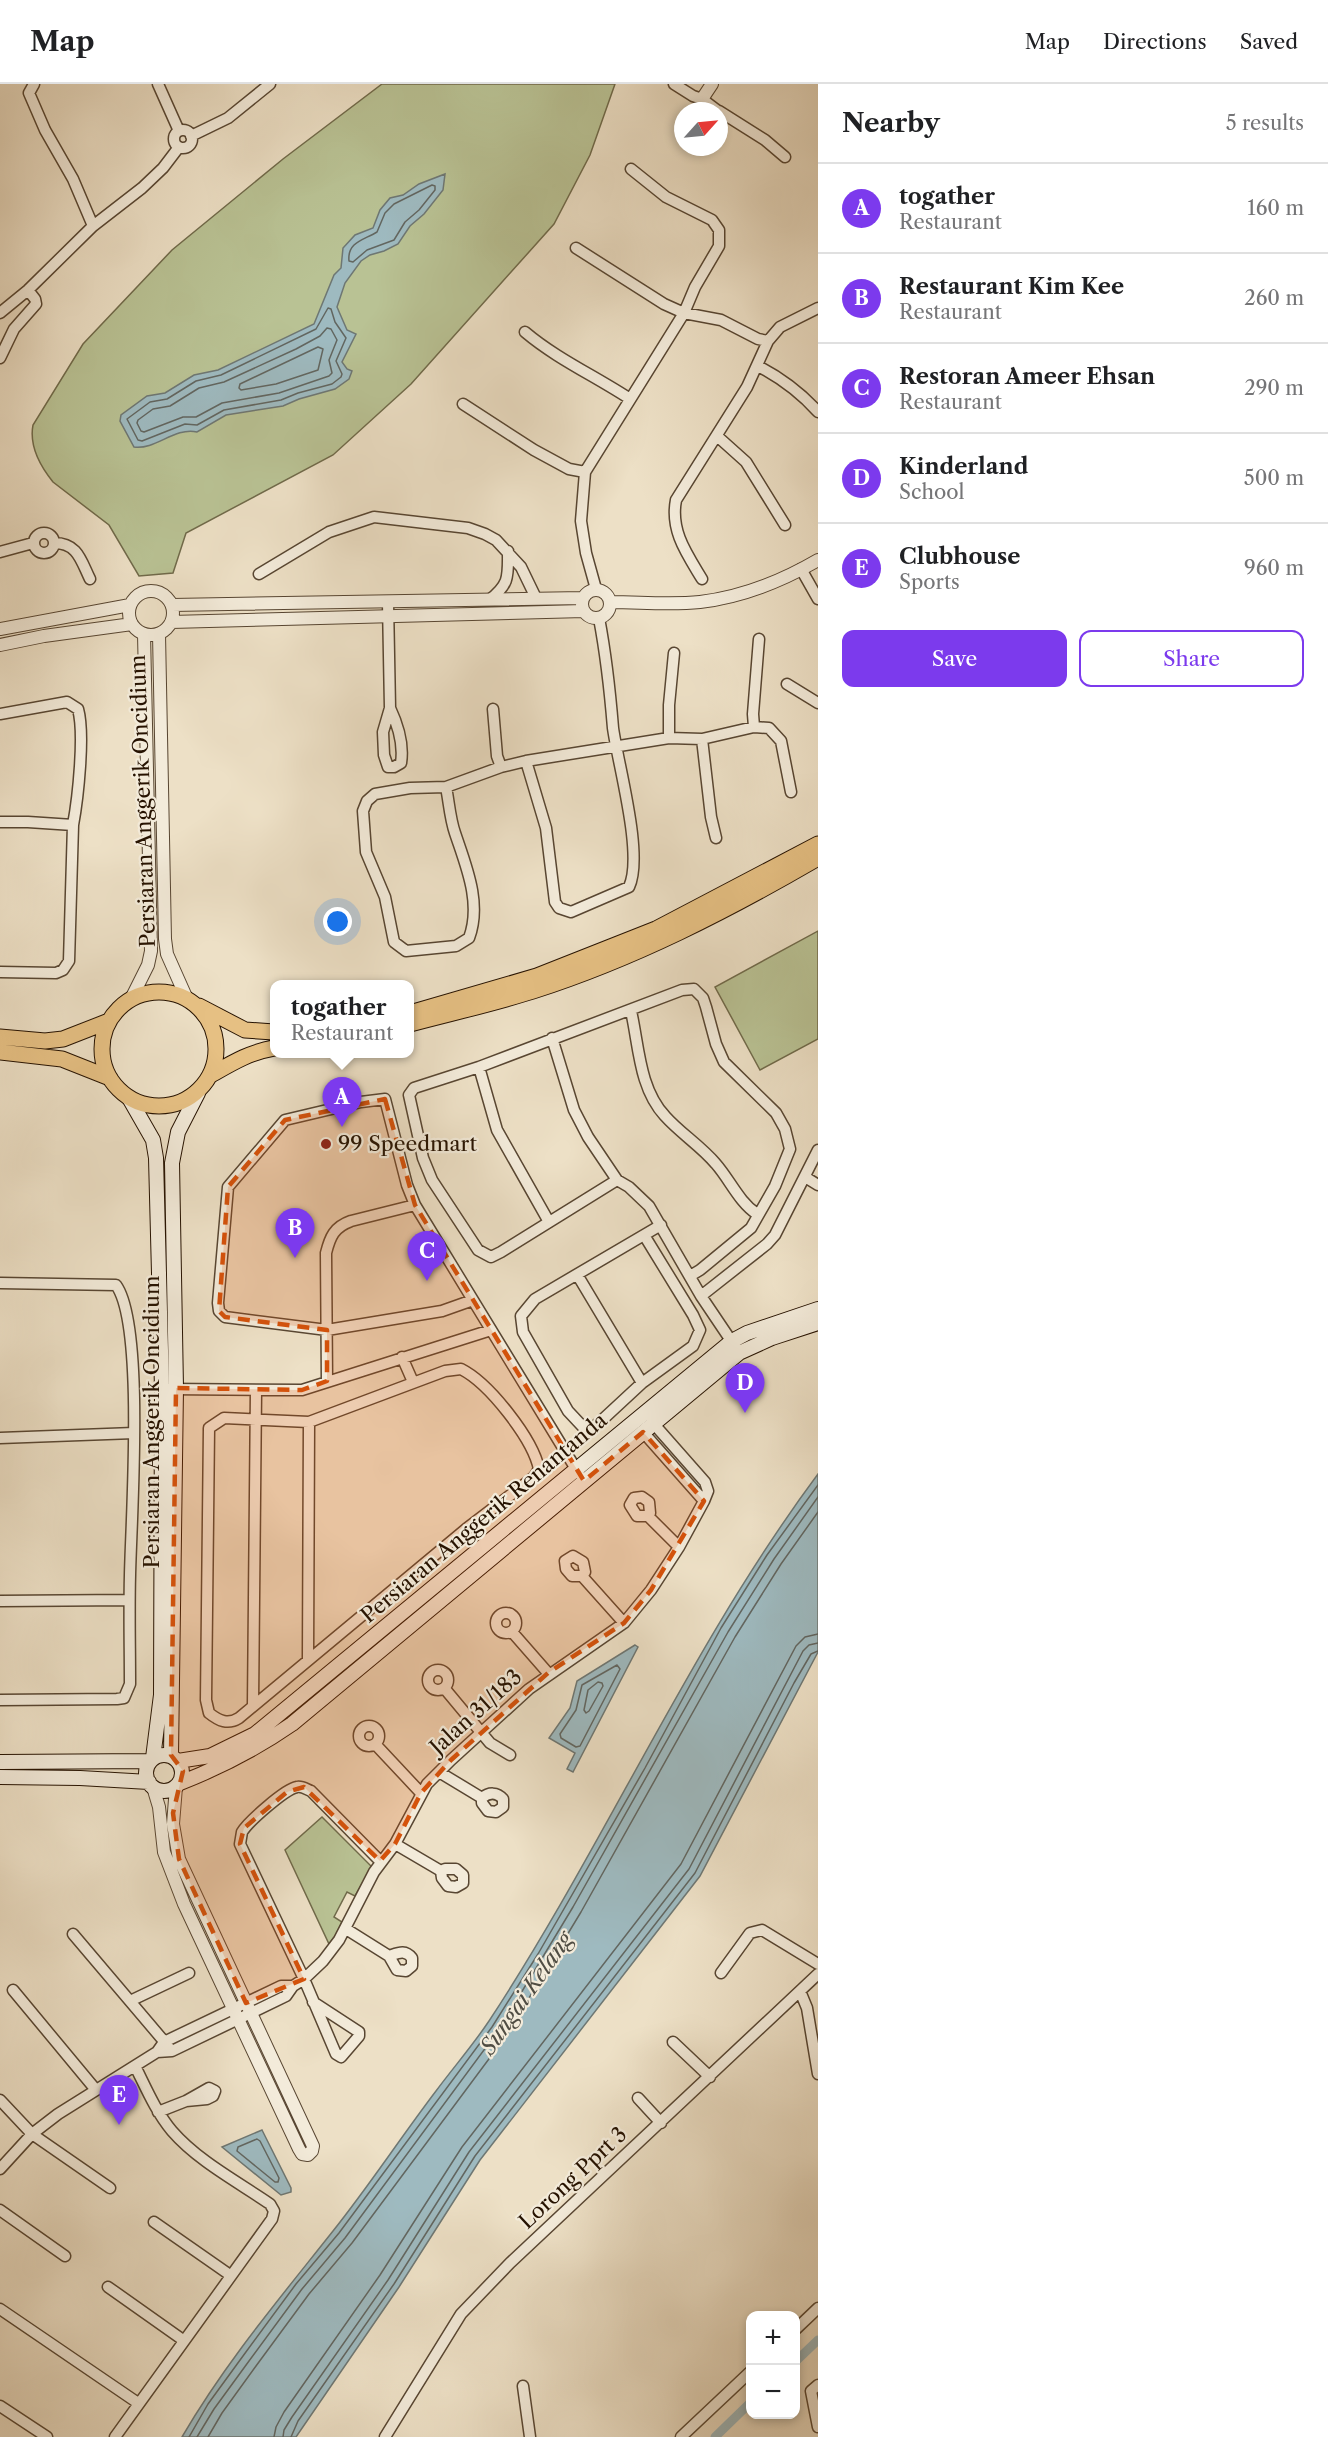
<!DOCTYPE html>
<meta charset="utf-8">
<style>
body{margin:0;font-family:"Libre Caslon Text",serif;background:#f6f6f6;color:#202124}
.controls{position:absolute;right:18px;bottom:18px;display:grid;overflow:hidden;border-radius:12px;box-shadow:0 3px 9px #0003}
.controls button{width:54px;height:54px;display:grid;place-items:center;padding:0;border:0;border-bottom:2px solid #e0e0e0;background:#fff;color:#202124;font:30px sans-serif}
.compass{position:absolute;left:674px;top:18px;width:54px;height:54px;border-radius:50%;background:#fff;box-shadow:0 3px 9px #0003;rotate:63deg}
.you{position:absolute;left:338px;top:838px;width:21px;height:21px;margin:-15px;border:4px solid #fff;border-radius:50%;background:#1a73e8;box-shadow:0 0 0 9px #1a73e833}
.badge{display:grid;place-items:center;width:39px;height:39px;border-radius:50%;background:#7c3aed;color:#fff;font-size:20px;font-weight:700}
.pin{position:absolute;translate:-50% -50px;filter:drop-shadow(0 2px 3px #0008)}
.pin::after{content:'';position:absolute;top:32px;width:21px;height:18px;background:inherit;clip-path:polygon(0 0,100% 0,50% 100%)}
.popup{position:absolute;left:270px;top:896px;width:144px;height:78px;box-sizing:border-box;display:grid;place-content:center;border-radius:12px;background:#fff;filter:drop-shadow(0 2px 4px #0005);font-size:20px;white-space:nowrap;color:#757577}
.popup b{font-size:22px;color:#202124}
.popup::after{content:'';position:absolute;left:50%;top:100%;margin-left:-12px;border:12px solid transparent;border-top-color:#fff}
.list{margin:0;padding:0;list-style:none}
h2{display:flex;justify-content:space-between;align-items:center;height:78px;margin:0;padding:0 24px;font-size:26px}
h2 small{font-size:20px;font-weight:400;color:#757577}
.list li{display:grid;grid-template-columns:39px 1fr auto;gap:18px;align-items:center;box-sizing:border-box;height:90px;padding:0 24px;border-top:2px solid #e0e0e0}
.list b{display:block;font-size:22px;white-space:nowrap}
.list p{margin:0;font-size:20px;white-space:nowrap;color:#757577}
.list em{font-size:20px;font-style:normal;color:#757577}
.actions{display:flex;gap:12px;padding:18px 24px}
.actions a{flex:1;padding:14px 0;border:2px solid #7c3aed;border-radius:12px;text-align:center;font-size:21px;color:#7c3aed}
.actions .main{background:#7c3aed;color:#fff}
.map{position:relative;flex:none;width:818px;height:2353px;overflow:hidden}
header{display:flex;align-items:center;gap:36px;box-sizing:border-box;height:84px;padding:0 30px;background:#fff;border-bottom:2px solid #e0e0e0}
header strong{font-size:28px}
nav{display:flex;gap:33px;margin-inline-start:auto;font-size:21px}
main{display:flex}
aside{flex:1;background:#fff}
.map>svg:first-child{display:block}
.green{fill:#b9c294;stroke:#706a4a;stroke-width:1.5}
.water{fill:#9ebac0;stroke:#6e7773;stroke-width:1.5}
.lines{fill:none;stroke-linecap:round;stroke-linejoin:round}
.shore{stroke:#626660;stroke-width:1.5}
.canal{stroke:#9ebac0;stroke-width:9}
.minor-casing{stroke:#584632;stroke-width:13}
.tertiary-casing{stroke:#584632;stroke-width:14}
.secondary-casing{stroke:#261200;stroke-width:16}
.primary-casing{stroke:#261200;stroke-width:17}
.minor{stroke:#f3ebda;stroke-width:10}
.tertiary{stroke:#f3ebda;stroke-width:12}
.secondary{stroke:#f3ebda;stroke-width:14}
.primary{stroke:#e6c083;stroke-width:15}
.marked{fill:#d5520b;fill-opacity:0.2;stroke:#d5520b;stroke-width:4.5;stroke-dasharray:12 8;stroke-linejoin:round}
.poi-dot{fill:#8f2418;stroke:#f3ebda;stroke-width:2}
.labels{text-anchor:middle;stroke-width:4.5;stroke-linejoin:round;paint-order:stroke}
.street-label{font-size:21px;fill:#261200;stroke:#f3ebda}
.poi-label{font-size:21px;fill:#261200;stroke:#f3ebda;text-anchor:start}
.water-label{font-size:22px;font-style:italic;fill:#504d43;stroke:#f3ebda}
</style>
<header>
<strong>Map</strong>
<nav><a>Map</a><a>Directions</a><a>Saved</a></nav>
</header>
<main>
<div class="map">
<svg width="818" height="2353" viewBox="0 0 818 2353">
<rect width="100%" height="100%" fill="#ede0c6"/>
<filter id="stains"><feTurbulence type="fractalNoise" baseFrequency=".00333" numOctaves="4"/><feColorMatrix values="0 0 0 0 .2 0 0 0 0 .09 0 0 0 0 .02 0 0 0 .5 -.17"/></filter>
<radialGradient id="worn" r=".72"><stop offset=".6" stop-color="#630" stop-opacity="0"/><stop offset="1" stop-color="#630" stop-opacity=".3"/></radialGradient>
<path class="green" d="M382,0H615L590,71L554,140L411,300L333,371L186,449L173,489L139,492L109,441L53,398C40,382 29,362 33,341L83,260L172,166L283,75Z
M818,847V955L760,986L715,903Z
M322,1733L372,1783L355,1812L347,1808L334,1833L342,1838L336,1851L329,1860L285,1766Z"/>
<path class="water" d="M445,90L443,106L424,130L410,142L398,160L384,167L370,171L361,177L345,199L337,223L347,246L356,250L342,278L347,285L352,287L349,295L335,305L299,315L283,322L226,331L197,348C174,343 156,366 134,363L120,337L121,331L147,312L165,309L194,291L218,286L314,240L334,191L341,184L343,164L355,151L373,144L380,126L390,114L403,111L419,100Z
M818,1390V1568L700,1792L480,2076L399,2203L296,2353H182C225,2279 280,2214 333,2147C369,2102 401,2053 436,2007C453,1984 473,1961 489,1937C606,1759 690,1562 818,1390Z
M635,1561L638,1563L573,1688L567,1685L575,1669L549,1654L570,1624L577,1597Z
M262,2046L291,2104V2108L281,2111L222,2063Z"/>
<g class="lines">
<path class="shore" d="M432,101L435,102V106L419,126L405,138L394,156L367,166L353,178L349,177C347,158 364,156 377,148L385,129L394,120Z
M328,224L331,225L335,238L346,254L336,277L342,290L341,293L332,300L298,309L281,316L224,326L197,341L185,340L142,357L138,356L127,335L150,318L167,315L196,297L221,291L316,245Z
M327,244L331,245L337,256L329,276L332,289L329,292L279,309L222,319L196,333H183L144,348L141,347L137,339L138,336L153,325L170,322L199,304L224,298L296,265L320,252Z
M318,263L323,265L318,286L276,300L241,306L239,304L240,300Z
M617,1581L620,1585L580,1662L576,1663L561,1654L560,1650L576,1626L582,1601Z
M598,1598L602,1599L603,1602L589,1627L586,1629L584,1626L588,1606Z
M257,2055L260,2057L279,2094L278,2098H275L237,2067L238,2063Z
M189,2353L208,2320L243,2272L296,2200L339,2149L492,1943L538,1870L645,1684L721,1544L767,1471L818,1401
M197,2353L214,2325L249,2277L302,2205L345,2154L498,1947L573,1823L728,1548L774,1475L818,1413
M208,2353L222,2329L256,2282L309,2210L352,2159L506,1952L581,1828L735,1553L781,1480L818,1428
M274,2353L276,2343L284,2328L380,2191L462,2063L681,1780L796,1562L805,1553L818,1550
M283,2353L284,2346L292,2333L388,2196L469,2068L689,1785L803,1567L809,1561L818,1559
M291,2353L298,2337L394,2200L475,2072L695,1789L794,1599L811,1570L818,1567"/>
<path class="canal" d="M796,2277L818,2256
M715,2353L750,2319"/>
<g class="minor-casing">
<path id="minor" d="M34,0L29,9L45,46L73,95L93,142
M158,0L179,47
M674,0L693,12L702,15L718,27
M719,27L765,56L785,73
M174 55a9 9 0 1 1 18 0a9 9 0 1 1-18 0Z
M191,52L228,34L270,0
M576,164L664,220L684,229L721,236L758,255L768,257L780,243L818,224
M0,229L28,206L93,142L142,104L163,84L179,63
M525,248C557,275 595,292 630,315
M0,274L14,245L36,220L35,215L28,206
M758,282C781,294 801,309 818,328
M463,320L534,366L569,385L585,388
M717,352L746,378L785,441
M34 459a10 10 0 1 1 20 0a10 10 0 1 1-20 0Z
M54,459C78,459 81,477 90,495
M0,468L33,459
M801,485L818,515
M259,490L329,448L374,433L468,444L485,450L496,456L521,483L536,514
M702,495C687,470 670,447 676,416L747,303L768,257
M596,505L586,469L581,437L585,388L684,229L695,203L719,162V146L712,136L666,113L631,85
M489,516C510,500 508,492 508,467
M388,519L390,624L383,648L384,671L388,683H394L401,679C404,660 398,641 390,624
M787,600L818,619
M493,625L497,672L501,683
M0,630L67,618L78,625C85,650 78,714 73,741L69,877L63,886L56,889L0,888
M754,643L753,630L759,555
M669,654V621L674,569
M702,655L711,733L716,754
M526,677L546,744L555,818L559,824L571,828L629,803C644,771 618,681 613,644C610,607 606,571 599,534
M446,703C449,718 450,735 455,749C466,782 482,819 469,854L456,862L406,867L394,858L385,813L366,768L363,727L367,717L375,710L410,704L446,703L501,683L526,677L669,654L702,655L754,643L769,644L781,657L791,708
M0,738H28L73,741
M631,927C639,962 639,1004 665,1032C680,1049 701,1062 716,1080C730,1096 739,1118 757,1130
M552,954L574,1026L588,1053L617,1096L629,1103L649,1122L701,1212L736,1264
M479,983L497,1046L549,1138
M805,1093L818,1101
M617,1096L501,1168L491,1173L478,1166L432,1096L423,1074L409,1011L414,1004L479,983L682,906L694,905L703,914L706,923L716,960L724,978L776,1029L785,1045L790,1065L775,1102L751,1144L700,1186L690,1192
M644,1151L693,1231L700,1246L693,1262L642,1299L601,1337L594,1343H583L568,1327L523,1248L521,1232L535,1215L661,1141
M578,1192L642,1299
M0,1199L116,1201C145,1241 131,1435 130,1491C129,1527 130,1564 130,1600L124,1614L117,1615L0,1616
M701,1212L767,1160L775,1151L818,1066
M473,1216L442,1227L327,1246L225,1233L219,1227L218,1219L228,1103L285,1036L361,1018L385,1015L407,1101L415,1121L579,1390
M402,1273L413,1298
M461,1285C489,1299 533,1355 539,1385L534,1393L466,1445L239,1634C228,1641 219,1637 209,1629L206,1616L209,1344L224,1334L309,1338L445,1287Z
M327,1297L326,1169C330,1153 334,1143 351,1137L415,1121
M168,1305L302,1306L491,1246
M643,1348L704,1417L708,1407L705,1398L653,1339
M0,1354L134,1349
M648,1432L650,1429L649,1418L642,1413L634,1414L630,1421L637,1432H648L679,1463
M573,1472L583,1478L585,1488L582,1492H572L566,1485L565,1477Z
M582,1492L624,1539
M0,1517L129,1516
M496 1539a10 10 0 1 1 20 0a10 10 0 1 1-20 0Z
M513,1549L548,1589
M308,1575L309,1338
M428 1596a10 10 0 1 1 20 0a10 10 0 1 1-20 0Z
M445,1605L490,1659L510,1671
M253,1620L256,1306
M359 1652a10 10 0 1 1 20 0a10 10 0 1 1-20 0Z
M376,1661L421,1709
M439,1688L482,1714V1719L488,1727L496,1728L503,1723V1715C497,1708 489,1708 482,1714
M395,1760L441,1787L442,1794L448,1802L456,1803L463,1799V1791L456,1785H445L441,1787
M346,1845L389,1872L397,1886L406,1887L412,1882V1874C405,1865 398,1869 389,1872
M73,1850L168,1962
M721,1889L750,1849L762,1846L818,1880
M13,1906L96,2006
M800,1907L807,1924L818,1990
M130,1917L189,1889
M313,1918L359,1948V1952L341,1973L336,1970L304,1895L240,1760L242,1748C248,1738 285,1705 297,1703C302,1702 306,1705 311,1707L380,1777
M673,1958L710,1993
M157,1968L172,1967L286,1912L293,1902L304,1895L323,1877L339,1856L374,1788L395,1760L427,1700L451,1676L529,1605L624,1539L651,1506L679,1463L704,1417
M638,2014L661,2039
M0,2016L32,2050L110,2104
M158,2028L186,2017L209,2004L215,2007L213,2012L207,2015L186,2017
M0,2085L32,2050L58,2030L157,1968L164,1958L281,1902H293
M0,2126L65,2172
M154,2138L230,2191
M108,2203L183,2256
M0,2225L138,2319
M796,2245L818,2224
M818,2301L811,2307L818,2343
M523,2302L530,2353
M0,2322L47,2353
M115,2353L272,2135L274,2127L270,2120C238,2098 198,2077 172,2047C156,2028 146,2004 135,1982
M385,2353L461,2230L510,2179L818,1890
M681,2353L750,2288"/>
</g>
<g class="tertiary-casing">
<path id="tertiary" d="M702,15L712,0
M582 520a14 14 0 1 1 28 0a14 14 0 1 1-28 0Z
M129 529a22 22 0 1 1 44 0a22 22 0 1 1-44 0Z
M611,518C640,518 670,521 700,518C742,513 782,497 818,476
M172,521L583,514
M171,538L584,527
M0,545L130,521
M159,550L165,855L167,870L187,915
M0,561L44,552L132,540
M131,915L148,881L151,867L144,550
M153,1703L159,1723L164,1768L184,1820L299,2065L302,2070L308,2071L312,2067L313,2062L179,1775L173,1740L176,1703"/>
</g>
<g class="secondary-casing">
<path id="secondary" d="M129,1014L153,1056L156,1074L162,1305L161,1611L153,1674
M146 1689a18 18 0 1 1 36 0a18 18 0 1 1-36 0Z
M171,1671L176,1304L172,1079L178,1048L198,1009
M178,1677L210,1672L255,1650L732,1257L747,1249L818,1225
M0,1678L150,1677
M0,1693L80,1694L149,1698
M180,1699C221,1683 256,1665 292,1640L739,1269L772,1254L818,1239"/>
</g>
<g class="primary-casing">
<path id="primary" d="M102 965a57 57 0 1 1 114 0a57 57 0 1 1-114 0Z
M199,922L245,946L274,948
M410,929L537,892L656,845L818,760
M410,940C451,929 492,920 533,907C633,875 727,827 818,774
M0,953L45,957L63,955L109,937
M0,968L62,975L110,994
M211,991C232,979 250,968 274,964"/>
</g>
<use href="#minor" class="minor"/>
<use href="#tertiary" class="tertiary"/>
<use href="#secondary" class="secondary"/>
<use href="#primary" class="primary"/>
</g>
<path class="marked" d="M385,1015L415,1121L584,1397L643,1348L704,1417L651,1506L624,1539L548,1589L451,1676L421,1709L395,1760L380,1777L304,1703L287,1708L244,1744L240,1760L304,1895L246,1919L179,1775L173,1729L183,1687L171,1671L176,1304L302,1306L327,1297V1246L225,1233L219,1227L228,1103L285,1036Z"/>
<circle class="poi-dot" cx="326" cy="1060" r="6"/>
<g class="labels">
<g class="street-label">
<text transform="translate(143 717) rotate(-92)" y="7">Persiaran Anggerik Oncidium</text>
<text transform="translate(152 1338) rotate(-90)" y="7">Persiaran Anggerik Oncidium</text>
<text transform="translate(484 1434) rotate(-40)" y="7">Persiaran Anggerik Renantanda</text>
<text transform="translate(476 1628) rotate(-42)" y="7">Jalan 31/183</text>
<text transform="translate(573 2094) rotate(-43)" y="7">Lorong Pprt 3</text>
</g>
<g class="poi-label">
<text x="338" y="1067">99 Speedmart</text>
</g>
<g class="water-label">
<text transform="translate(526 1909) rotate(-55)" y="8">Sungai Kelang</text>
</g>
</g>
<rect width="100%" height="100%" filter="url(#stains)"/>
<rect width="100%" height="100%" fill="url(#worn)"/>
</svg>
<div class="controls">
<button>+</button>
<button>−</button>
</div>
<svg class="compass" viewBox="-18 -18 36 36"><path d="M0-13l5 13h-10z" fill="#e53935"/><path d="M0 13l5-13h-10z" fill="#757577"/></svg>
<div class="you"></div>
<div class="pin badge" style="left:342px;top:1043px">A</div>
<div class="popup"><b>togather</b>Restaurant</div>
<div class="pin badge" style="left:295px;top:1174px">B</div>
<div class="pin badge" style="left:427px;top:1197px">C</div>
<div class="pin badge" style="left:745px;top:1329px">D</div>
<div class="pin badge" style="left:119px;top:2041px">E</div>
</div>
<aside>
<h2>Nearby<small>5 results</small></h2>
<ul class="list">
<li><span class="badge">A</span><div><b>togather</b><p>Restaurant</p></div><em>160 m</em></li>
<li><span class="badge">B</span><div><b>Restaurant Kim Kee</b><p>Restaurant</p></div><em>260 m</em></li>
<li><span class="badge">C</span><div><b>Restoran Ameer Ehsan</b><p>Restaurant</p></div><em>290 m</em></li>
<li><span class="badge">D</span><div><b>Kinderland</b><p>School</p></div><em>500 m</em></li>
<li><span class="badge">E</span><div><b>Clubhouse</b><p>Sports</p></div><em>960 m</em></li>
</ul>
<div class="actions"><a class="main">Save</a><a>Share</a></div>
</aside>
</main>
